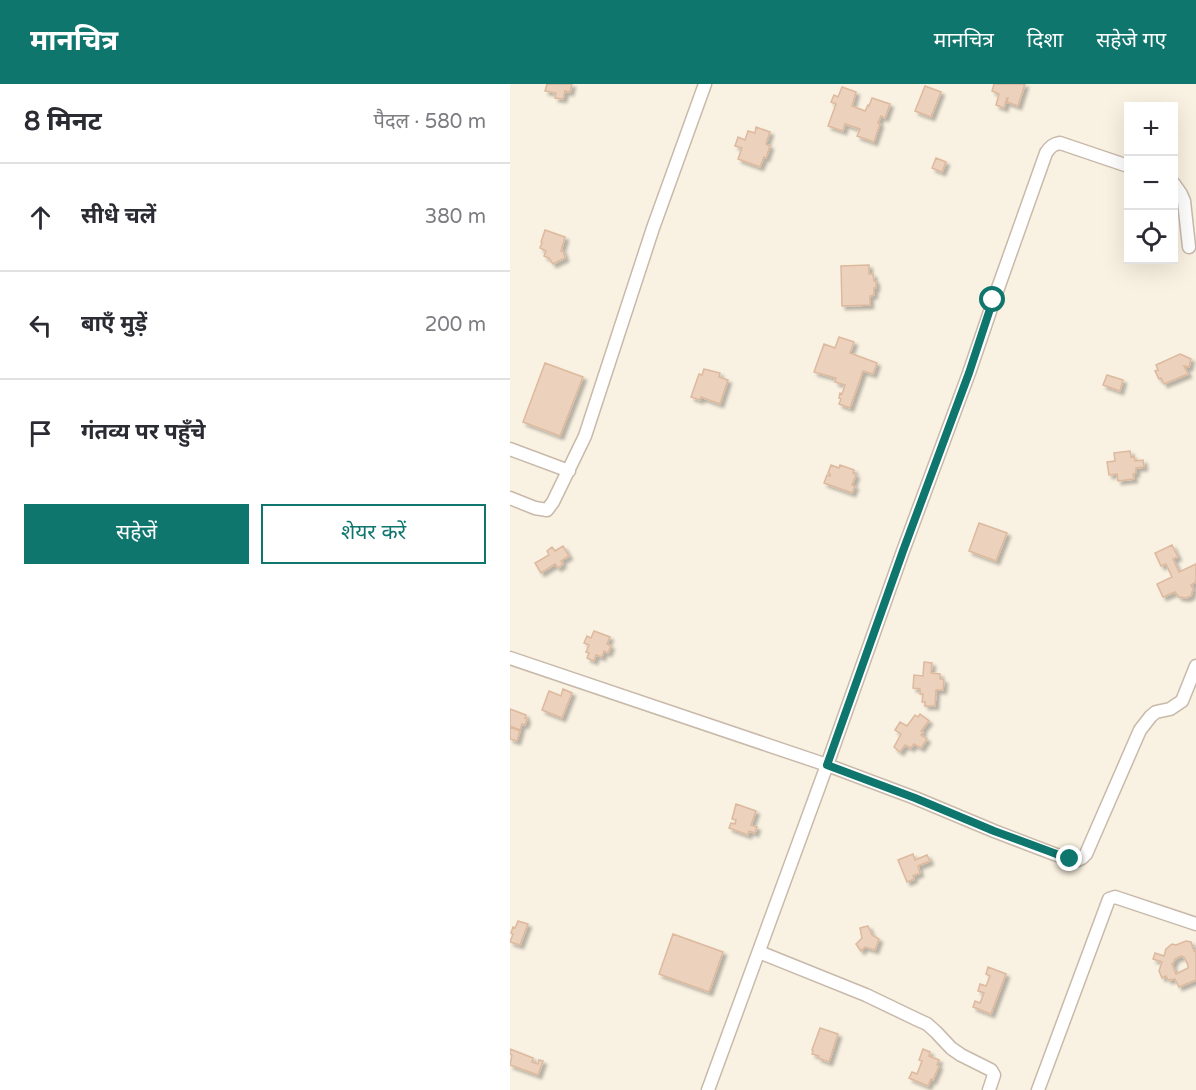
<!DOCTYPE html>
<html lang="hi">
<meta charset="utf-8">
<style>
body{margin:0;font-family:"Varela Round","Noto Sans Devanagari",sans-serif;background:#f7f7f7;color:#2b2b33}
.controls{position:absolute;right:18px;top:18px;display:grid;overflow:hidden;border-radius:0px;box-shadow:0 6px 24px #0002}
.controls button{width:54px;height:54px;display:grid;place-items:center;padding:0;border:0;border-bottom:2px solid #e1e1e2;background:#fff;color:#2b2b33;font:30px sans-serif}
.stop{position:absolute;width:18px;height:18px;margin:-14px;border:4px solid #0f766e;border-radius:50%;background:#fff}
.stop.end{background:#0f766e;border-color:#fff;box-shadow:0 2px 6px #0008}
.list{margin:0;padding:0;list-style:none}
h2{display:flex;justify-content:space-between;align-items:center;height:78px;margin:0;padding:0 24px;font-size:26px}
h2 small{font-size:20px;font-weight:400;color:#7c7c81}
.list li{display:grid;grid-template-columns:39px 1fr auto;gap:18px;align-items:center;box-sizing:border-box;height:108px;padding:0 24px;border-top:2px solid #e1e1e2}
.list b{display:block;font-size:22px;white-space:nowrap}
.list em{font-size:20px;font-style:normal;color:#7c7c81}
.actions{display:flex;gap:12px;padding:18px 24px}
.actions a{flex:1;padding:14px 0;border:2px solid #0f766e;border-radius:0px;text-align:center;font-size:21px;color:#0f766e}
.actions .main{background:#0f766e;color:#fff}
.icon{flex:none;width:33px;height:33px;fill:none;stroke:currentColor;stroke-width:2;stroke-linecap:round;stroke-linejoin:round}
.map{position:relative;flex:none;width:686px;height:1006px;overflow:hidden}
header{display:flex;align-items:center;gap:36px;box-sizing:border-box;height:84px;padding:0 30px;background:#0f766e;color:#fff}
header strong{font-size:28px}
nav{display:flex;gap:33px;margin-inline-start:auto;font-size:21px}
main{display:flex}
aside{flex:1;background:#fff}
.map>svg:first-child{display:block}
.building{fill:#ecd1bc;stroke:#ddb99e;stroke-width:1.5;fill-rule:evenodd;filter:url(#shadow)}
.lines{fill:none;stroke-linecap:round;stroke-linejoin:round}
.minor-casing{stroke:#c8b9aa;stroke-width:15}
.minor{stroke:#fff;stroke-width:12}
.route{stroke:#0f766e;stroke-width:8}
</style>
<header>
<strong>मानचित्र</strong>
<nav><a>मानचित्र</a><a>दिशा</a><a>सहेजे गए</a></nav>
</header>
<main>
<aside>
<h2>8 मिनट<small>पैदल · 580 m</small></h2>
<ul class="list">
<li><svg class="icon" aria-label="ahead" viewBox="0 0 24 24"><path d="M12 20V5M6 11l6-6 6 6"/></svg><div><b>सीधे चलें</b></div><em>380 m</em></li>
<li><svg class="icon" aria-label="left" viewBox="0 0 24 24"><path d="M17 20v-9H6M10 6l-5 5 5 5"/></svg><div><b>बाएँ मुड़ें</b></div><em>200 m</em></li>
<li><svg class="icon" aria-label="arrive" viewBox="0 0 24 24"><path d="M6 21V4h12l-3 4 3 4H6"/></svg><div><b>गंतव्य पर पहुँचे</b></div></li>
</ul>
<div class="actions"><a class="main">सहेजें</a><a>शेयर करें</a></div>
</aside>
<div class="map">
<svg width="686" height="1006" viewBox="0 0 686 1006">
<defs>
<filter id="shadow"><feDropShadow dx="3.5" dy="3.5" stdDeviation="1.5" flood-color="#0004"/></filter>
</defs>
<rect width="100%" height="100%" fill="#f9f1e1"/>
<path class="building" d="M37,0H62L60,8L55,7L53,15L45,14L46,9L35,7Z
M484,0H515L508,22L497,18L498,14H497L494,24L486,21L489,10L482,7Z
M415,2L431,8L421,33L405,27Z
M332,3L346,8L342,22L355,27L358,21L359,22L362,14L380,20L375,34L371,32L368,39L370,40L364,58L347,52L350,45L335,40L333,47L318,42L326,20L321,18L324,11L328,13Z
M246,43L260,48L256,60L260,62L256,74L254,73L250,83L228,75L232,64L225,62L228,53L235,56L238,47L245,49Z
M426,74L436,78L432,88L422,84Z
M35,146L55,153L51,167H53L55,174L43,180L39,174L34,172L36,167L30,164L32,159L31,158Z
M359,181V190H363L364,197H366V204H364V211L360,212V221L332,222L331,182Z
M329,253L344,258L340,269L367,279L363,290L353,287L340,324L329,320L331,315L329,314L330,309L332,310L335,301L325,298L326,294L304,288L314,260L325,264Z
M670,270L681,275L679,283L674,282L678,290L654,300L651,294L649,295L645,287L648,286L646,281Z
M35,279L73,293L50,352L13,338Z
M194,285L210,289L209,293L218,296L210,320L191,313L190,316L181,313L189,290L192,291Z
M597,291L613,296L610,307L593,301Z
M620,367L621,373L624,372L625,377L633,376L634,383L626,384V389L623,390L624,395L608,397L607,390L599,391L597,378L605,377L604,369Z
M321,381L329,384L330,381L344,386L343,389L346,391L342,401L345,402L342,409L314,399L317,391L320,392V390L318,389Z
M469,439L497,449L486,477L459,467Z
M662,461L668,473L663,475L669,488L686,480V498L681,501L683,505L681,512L676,514L669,513L665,508L653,513L647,500L662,493L656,480L651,482L645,469Z
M53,462L59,472L51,477L53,480L48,484L45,480L31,489L25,479L39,471L37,467L42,463L45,467Z
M84,547L100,553L97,560L101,562L98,569L94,567L92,573L86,571L84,577L77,574L79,569L76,568L79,561L74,559L77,552L81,554Z
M414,578L422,579L421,589L430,590V595L434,596L433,606H426L425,622H415V618H412L413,610H410V605L403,604L404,591L413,592Z
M53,605L62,609L52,634L32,626L39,607L51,612Z
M0,625L16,631L15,634L17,635L15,641L12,640L10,646L0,642Z
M410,630L419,637L411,647L413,648L411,651L417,655L411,664L404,660L401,664L395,661L390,668L384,663L391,650L385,646L390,638L397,642L405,631L408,633Z
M0,643L10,647L7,657L0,655Z
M226,720L246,727L241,741L247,743L245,749L239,747L238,751L219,744L221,739L225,740L226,736L222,735Z
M403,770L405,776L417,771L420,777L408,782L410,789L403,792L404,795L397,798L388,776Z
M8,837L18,840L10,861L0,858L3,850L1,849L3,843L5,844Z
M358,842L362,851L369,855L365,866L355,863L351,867L346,860L352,854L350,844Z
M163,850L213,868L199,908L149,890Z
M676,857L681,858L684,867L686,868V896L669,903L665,895L658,896L656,892L652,894L649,887L652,878L643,875L645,869L654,872L656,865L662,860L666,861ZM671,872L674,873L678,881V884L666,890L662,880L664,878L665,875Z
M478,883L496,890L481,930L463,923L465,917L470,919L474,909L468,907L470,900L476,902L480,892L476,890Z
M310,944L328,950L319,978L308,974L309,972L302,970L303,967L302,966Z
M0,965L23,974L22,978L28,980L29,976L33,977L28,991L0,981L2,971L0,970Z
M413,965L420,968L419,972L429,976L427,981L429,982L423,996L421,995L418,1002L399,994L402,988L407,990L412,977L409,976Z"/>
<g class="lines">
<g class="minor-casing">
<path id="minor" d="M664,100L671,110L674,117L679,163
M0,365L59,387
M0,414L25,424L37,426L43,418L75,352L143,144L195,0
M0,574L317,681L405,714L484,747L552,773L568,776L572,774L576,770L630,646L641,632L646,628L660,625L672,617L686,582
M249,868L356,911L406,935L417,940L426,948L441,964L451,971L481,986L484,991L479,1006
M198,1006L317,681L393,467L459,289L487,207L536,69C540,63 543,60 550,59L618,82
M528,1006L599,815L605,813L686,840"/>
</g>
<use href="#minor" class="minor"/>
</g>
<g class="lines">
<path class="route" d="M483,216L459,289L393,467L317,681L405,714L484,747L560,775"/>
</g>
</svg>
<div class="controls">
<button>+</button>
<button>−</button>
<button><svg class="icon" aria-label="locate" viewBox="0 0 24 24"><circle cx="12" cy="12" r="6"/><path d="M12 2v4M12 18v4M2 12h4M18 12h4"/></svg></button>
</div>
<div class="stop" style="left:483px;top:216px"></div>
<div class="stop end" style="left:560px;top:775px"></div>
</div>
</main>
